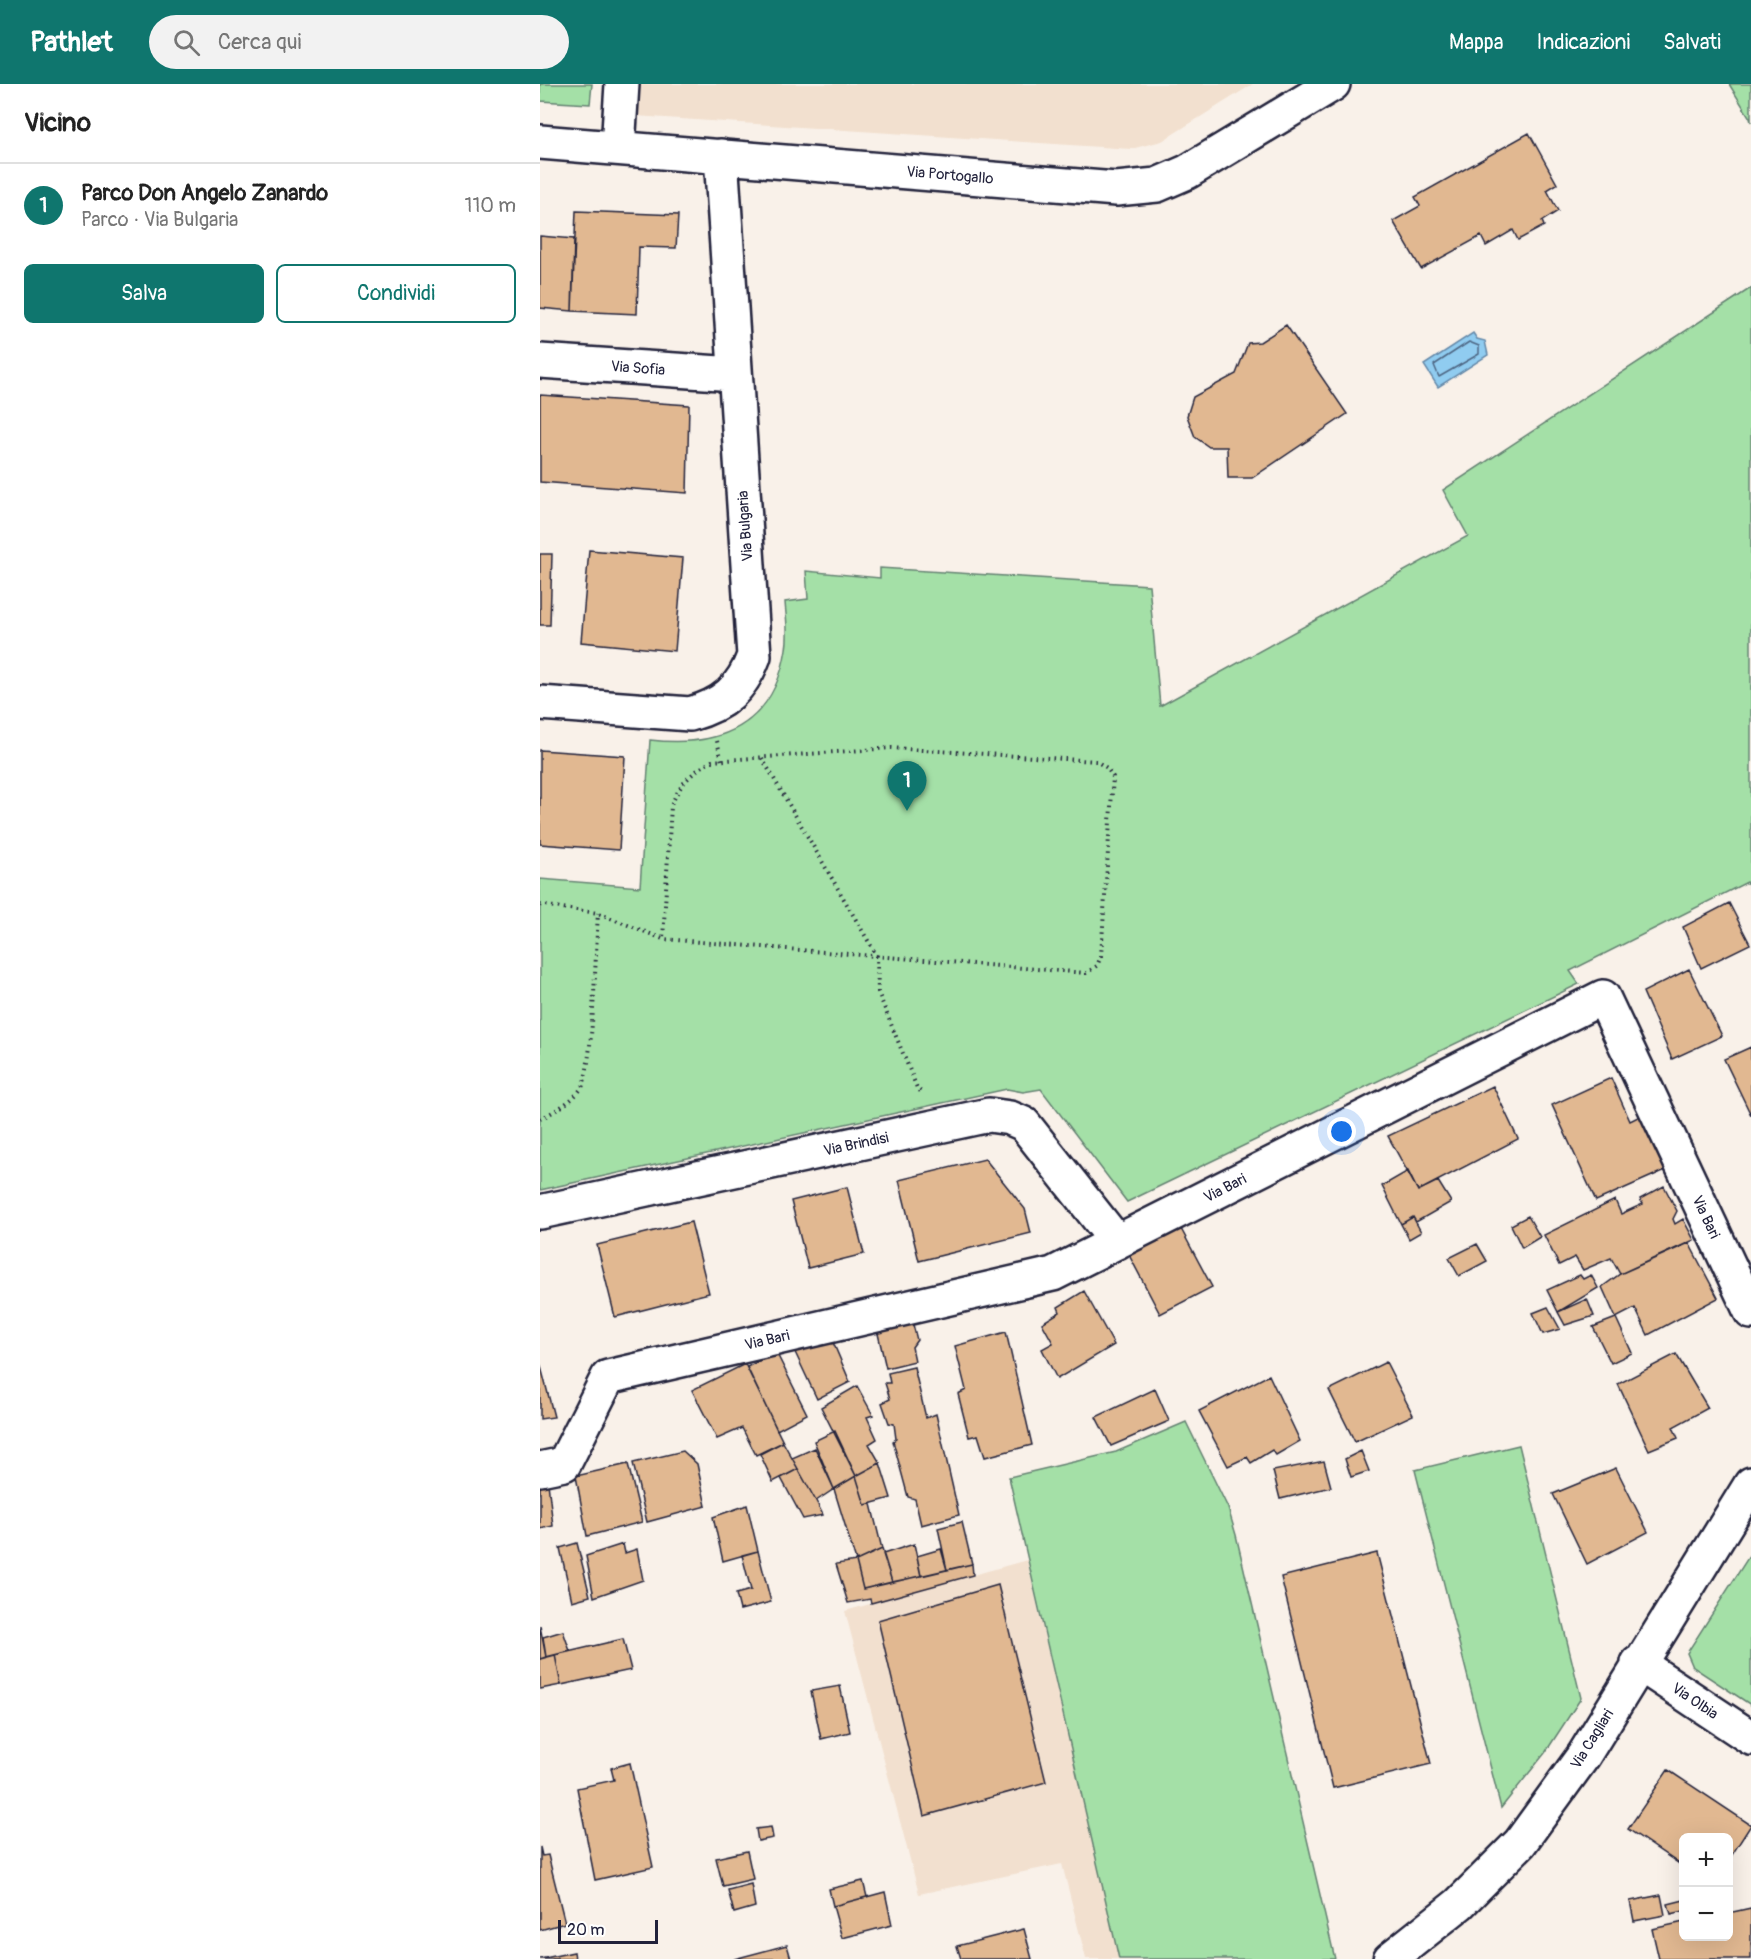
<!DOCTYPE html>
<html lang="it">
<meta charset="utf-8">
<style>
body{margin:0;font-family:Pangolin,sans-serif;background:#f2f2f2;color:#222}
.controls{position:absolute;right:18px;bottom:18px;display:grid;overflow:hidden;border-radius:9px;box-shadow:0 6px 24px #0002}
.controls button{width:54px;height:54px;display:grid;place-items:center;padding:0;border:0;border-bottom:2px solid #e0e0e0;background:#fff;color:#222;font:30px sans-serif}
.scale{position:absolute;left:18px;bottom:15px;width:100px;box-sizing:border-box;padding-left:6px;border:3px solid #22223b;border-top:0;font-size:16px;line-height:21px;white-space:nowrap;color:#22223b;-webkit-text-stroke:4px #fff;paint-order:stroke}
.you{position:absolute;left:802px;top:1048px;width:21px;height:21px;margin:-15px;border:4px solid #fff;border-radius:50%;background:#1a73e8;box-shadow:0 0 0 9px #1a73e833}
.badge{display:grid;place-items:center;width:39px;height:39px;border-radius:50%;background:#0f766e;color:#fff;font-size:20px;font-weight:700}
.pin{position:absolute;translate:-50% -50px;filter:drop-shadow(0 2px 3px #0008)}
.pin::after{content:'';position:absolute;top:32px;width:21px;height:18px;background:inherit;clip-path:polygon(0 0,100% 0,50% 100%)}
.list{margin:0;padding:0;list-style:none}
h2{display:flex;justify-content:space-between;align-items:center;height:78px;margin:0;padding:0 24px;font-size:26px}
h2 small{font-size:20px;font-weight:400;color:#767676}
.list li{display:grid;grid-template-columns:39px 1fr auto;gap:18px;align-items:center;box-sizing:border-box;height:84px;padding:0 24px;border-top:2px solid #e0e0e0}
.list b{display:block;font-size:22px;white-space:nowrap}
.list p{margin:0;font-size:20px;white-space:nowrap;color:#767676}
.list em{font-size:20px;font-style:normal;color:#767676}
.actions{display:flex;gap:12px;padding:18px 24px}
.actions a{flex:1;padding:14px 0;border:2px solid #0f766e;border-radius:9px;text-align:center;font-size:21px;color:#0f766e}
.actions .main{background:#0f766e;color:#fff}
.icon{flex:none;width:33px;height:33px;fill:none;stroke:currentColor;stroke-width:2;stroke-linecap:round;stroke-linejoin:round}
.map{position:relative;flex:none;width:1211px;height:1875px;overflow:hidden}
header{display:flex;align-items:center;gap:36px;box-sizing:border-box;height:84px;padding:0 30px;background:#0f766e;color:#fff}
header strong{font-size:28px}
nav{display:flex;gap:33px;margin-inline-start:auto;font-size:21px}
.search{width:420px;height:54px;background:#f2f2f2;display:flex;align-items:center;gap:15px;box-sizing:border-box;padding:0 21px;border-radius:33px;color:#767676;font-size:22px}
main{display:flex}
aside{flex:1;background:#fff}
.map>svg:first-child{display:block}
.built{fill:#f2e0cf}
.green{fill:#a4e0a7;stroke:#638171;stroke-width:1.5}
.water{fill:#90ccf0;stroke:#6488a8;stroke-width:1.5}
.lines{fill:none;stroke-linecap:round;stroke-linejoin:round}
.shore{stroke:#4e6683;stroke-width:1.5}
.building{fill:#e1b891;stroke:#22223b;stroke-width:1.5}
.minor-casing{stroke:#22223b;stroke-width:38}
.path{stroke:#22223b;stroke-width:4;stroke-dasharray:1.5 4.5;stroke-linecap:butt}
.minor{stroke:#fff;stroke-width:33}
.labels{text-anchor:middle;stroke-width:5;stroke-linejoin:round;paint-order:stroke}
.street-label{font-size:15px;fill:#22223b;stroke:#fff}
</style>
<header>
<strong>Pathlet</strong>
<div class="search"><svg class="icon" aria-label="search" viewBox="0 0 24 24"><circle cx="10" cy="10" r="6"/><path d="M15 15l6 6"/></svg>Cerca qui</div>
<nav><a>Mappa</a><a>Indicazioni</a><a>Salvati</a></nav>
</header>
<main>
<aside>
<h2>Vicino<small></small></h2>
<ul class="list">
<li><span class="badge">1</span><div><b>Parco Don Angelo Zanardo</b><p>Parco · Via Bulgaria</p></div><em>110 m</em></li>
</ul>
<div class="actions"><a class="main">Salva</a><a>Condividi</a></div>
</aside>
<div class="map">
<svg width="1211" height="1875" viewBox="0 0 1211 1875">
<rect width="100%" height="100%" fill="#f9f1e9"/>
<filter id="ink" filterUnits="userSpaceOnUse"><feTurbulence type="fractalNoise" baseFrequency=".0167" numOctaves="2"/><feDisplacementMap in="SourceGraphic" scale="12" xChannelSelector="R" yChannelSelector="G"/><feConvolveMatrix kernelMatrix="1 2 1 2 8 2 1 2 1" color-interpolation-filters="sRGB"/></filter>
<g filter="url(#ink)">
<path class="built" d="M67,0H713L622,57L591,65L65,30Z
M487,1476L579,1875H546L522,1780L379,1810L305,1527Z"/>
<path class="green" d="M0,0H52L50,20L0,17Z
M1189,0H1211V38L1210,34Z
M1211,204V805L1207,798L1030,887L1039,900L587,1118L501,1005L483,1008L467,1005L0,1106V795L100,803L110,656C181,664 234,641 246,565C249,550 246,533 245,518L268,515L266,487L340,494V484L609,501L620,622L928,452L903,406Z
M646,1338L688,1424L696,1451L795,1875H579L469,1393L576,1368Z
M979,1361L1041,1614L1005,1669L961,1724L875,1386Z
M1211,1469V1621L1153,1583L1147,1569Z"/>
<path class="water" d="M933,249L937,255L945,257L948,271L898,303L884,281Z"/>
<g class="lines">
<path class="shore" d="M929,258L939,262V270L899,293L894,281Z"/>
</g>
<path class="building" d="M989,49L1017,100L1007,106L1018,127L1002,137L1004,142L978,156L973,146L946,162L941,152L881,185L853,137L880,122L875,113Z
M36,127L138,131L136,164L99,163L97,230L32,227Z
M0,152L34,155L32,227L0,224Z
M746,241L807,330L712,394H688L687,363H669L655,353L647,332L653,313L696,290L708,259L720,258Z
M0,311L149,321L147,409L0,398Z
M49,466L143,474L135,567L41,558Z
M0,470H12L10,541H0Z
M0,666L85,672L79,766L0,760Z
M1189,819L1210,860L1161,884L1143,843Z
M1149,885L1182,952L1132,975L1103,908Z
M1211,963V1031L1184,975Z
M1071,994L1090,1037L1106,1029L1130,1084L1056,1117L1012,1021Z
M953,1002L978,1055L878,1107L848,1052Z
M445,1075L485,1125L491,1149L379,1177L359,1096Z
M868,1087L878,1107L898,1097L911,1118L876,1138L873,1133L861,1140L842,1102Z
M1124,1102L1137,1127L1133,1135L1135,1140L1143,1135L1154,1156L1080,1190L1071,1174L1043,1186L1035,1173L1019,1181L1004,1151L1075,1116L1081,1130L1103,1120L1100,1115Z
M307,1103L324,1170L268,1184L251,1117Z
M988,1132L1000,1153L982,1164L971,1141Z
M873,1133L881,1148L869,1155L861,1140Z
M151,1138L169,1209L75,1233L57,1161Z
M640,1143L672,1203L620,1230L589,1171Z
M1149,1159L1178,1214L1108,1251L1095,1224L1076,1234L1062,1203L1080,1190Z
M937,1160L947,1177L919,1192L909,1174Z
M1040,1191L1043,1195L1051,1191L1058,1204L1018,1228L1007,1206Z
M544,1207L574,1261L517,1295L502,1265L513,1259L502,1239L520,1228L518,1223Z
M1047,1215L1054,1232L1025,1241L1018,1228Z
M1008,1223L1020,1245L1003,1250L993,1229Z
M371,1233L377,1256L372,1263L375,1277L346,1284L336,1241Z
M1076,1234L1092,1269L1071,1279L1053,1243Z
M466,1248L492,1361L445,1373L438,1351L429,1353L418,1310L426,1306L415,1262Z
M289,1249L310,1298L277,1315L253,1264Z
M236,1268L267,1330L237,1346L207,1283Z
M1136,1270L1168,1324L1133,1343L1138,1354L1109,1366L1078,1300Z
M846,1278L873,1331L815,1358L789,1306Z
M0,1279L14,1333L0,1335Z
M205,1280L243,1358L216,1371L202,1344L177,1355L152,1306Z
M374,1283L386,1334L396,1330L419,1431L381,1441L375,1415L368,1413L353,1357L356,1355L354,1340L349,1339L342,1319L350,1315L345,1299H350L348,1289Z
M729,1291L760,1357L736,1371L732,1366L711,1379L707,1373L688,1382L659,1327Z
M317,1302L333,1331L327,1333L337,1355L329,1360L340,1379L316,1392L281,1323Z
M615,1305L629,1337L571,1362L556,1333Z
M295,1347L316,1392L294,1405L274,1357Z
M243,1358L258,1385L233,1398L220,1370Z
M275,1364L294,1405L276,1417L252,1374Z
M143,1367L157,1380L166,1422L107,1438L93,1379Z
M821,1367L829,1387L811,1393L805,1375Z
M784,1377L791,1403L740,1415L733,1387Z
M340,1379L351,1414L325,1421L316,1392Z
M88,1380L102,1438L47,1452L36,1392Z
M1076,1384L1108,1448L1047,1480L1013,1410Z
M258,1385L276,1417L283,1431L263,1435L241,1394Z
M316,1392L325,1421L331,1420L342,1465L316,1477L294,1405Z
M8,1399L13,1442L0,1445V1401Z
M207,1421L218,1467L183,1477L173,1433Z
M422,1438L432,1480L407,1486L398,1444Z
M37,1459L50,1512L32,1517L20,1464Z
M83,1460L85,1469L97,1465L103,1496L54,1513L46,1472Z
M374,1460L381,1492L352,1498L343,1470Z
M342,1465L352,1498L323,1505L316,1477Z
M401,1465L407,1486L381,1492L377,1472Z
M218,1467L231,1518L200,1526L196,1510L211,1506L202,1471Z
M837,1469L891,1680L793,1704L741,1493Z
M316,1477L323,1505L432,1480L433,1491L331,1519L330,1515L308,1519L296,1480Z
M458,1501L506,1698L384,1732L338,1536Z
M0,1542L6,1573L0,1575Z
M23,1547L30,1567L6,1573L3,1553Z
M83,1555L91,1586L21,1601L15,1571Z
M15,1571L21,1601L0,1605V1575Z
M300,1602L310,1648L281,1655L271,1607Z
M90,1679L113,1783L55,1796L37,1704L74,1696L71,1684Z
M1128,1686L1211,1741L1188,1777V1754H1144V1783L1088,1745Z
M231,1743L233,1754L218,1757L216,1745Z
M0,1763L2,1772L8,1771L25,1839L0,1846Z
M207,1767L213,1795L183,1802L176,1774Z
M323,1797L327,1813L293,1822L289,1805Z
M211,1800L215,1823L194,1829L188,1806Z
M345,1808L352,1841L302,1854L293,1822Z
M1121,1811L1125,1831L1094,1837L1090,1817Z
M1144,1816V1827L1131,1830L1128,1820Z
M1211,1824V1875H1119L1112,1845L1144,1838V1852H1188V1829Z
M484,1845L492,1875H421L417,1862Z
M247,1861L251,1875H194Z
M34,1868L35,1875H0Z"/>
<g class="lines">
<g class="minor-casing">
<path id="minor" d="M0,58L576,105L617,101L647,88L793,0
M78,64L82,0
M0,277L195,290
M0,619L150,630C183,621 202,605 214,572L181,72
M0,1128L449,1031L470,1034L484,1040L577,1158
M0,1385L24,1380L68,1293L513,1190L1063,913L1211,1228
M1098,1579L1211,1654
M850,1875L919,1820L980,1759L1044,1671L1211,1400"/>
</g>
<path class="path" d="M177,657L182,677
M222,674L337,872L338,908L377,1004L383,1010
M0,821L58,829L123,855L546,889L557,882L561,872L573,693L567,684L556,677L351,664L172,677C151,689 140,699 131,722L123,855
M0,1035C15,1027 30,1019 41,1005C53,989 56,857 58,829"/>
<use href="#minor" class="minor"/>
</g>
</g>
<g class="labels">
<g class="street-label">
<text transform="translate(410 91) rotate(5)" y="5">Via Portogallo</text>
<text transform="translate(98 284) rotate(4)" y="5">Via Sofia</text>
<text transform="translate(205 442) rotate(-94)" y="5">Via Bulgaria</text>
<text transform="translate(316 1060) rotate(-12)" y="5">Via Brindisi</text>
<text transform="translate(685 1104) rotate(-27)" y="5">Via Bari</text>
<text transform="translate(1166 1133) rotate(65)" y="5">Via Bari</text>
<text transform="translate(227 1256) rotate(-13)" y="5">Via Bari</text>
<text transform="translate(1155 1617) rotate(34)" y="5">Via Olbia</text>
<text transform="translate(1052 1655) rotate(-58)" y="5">Via Cagliari</text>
</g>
</g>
</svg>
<div class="controls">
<button>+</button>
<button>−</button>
</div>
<div class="scale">20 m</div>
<div class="you"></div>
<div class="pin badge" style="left:367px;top:727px">1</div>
</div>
</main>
